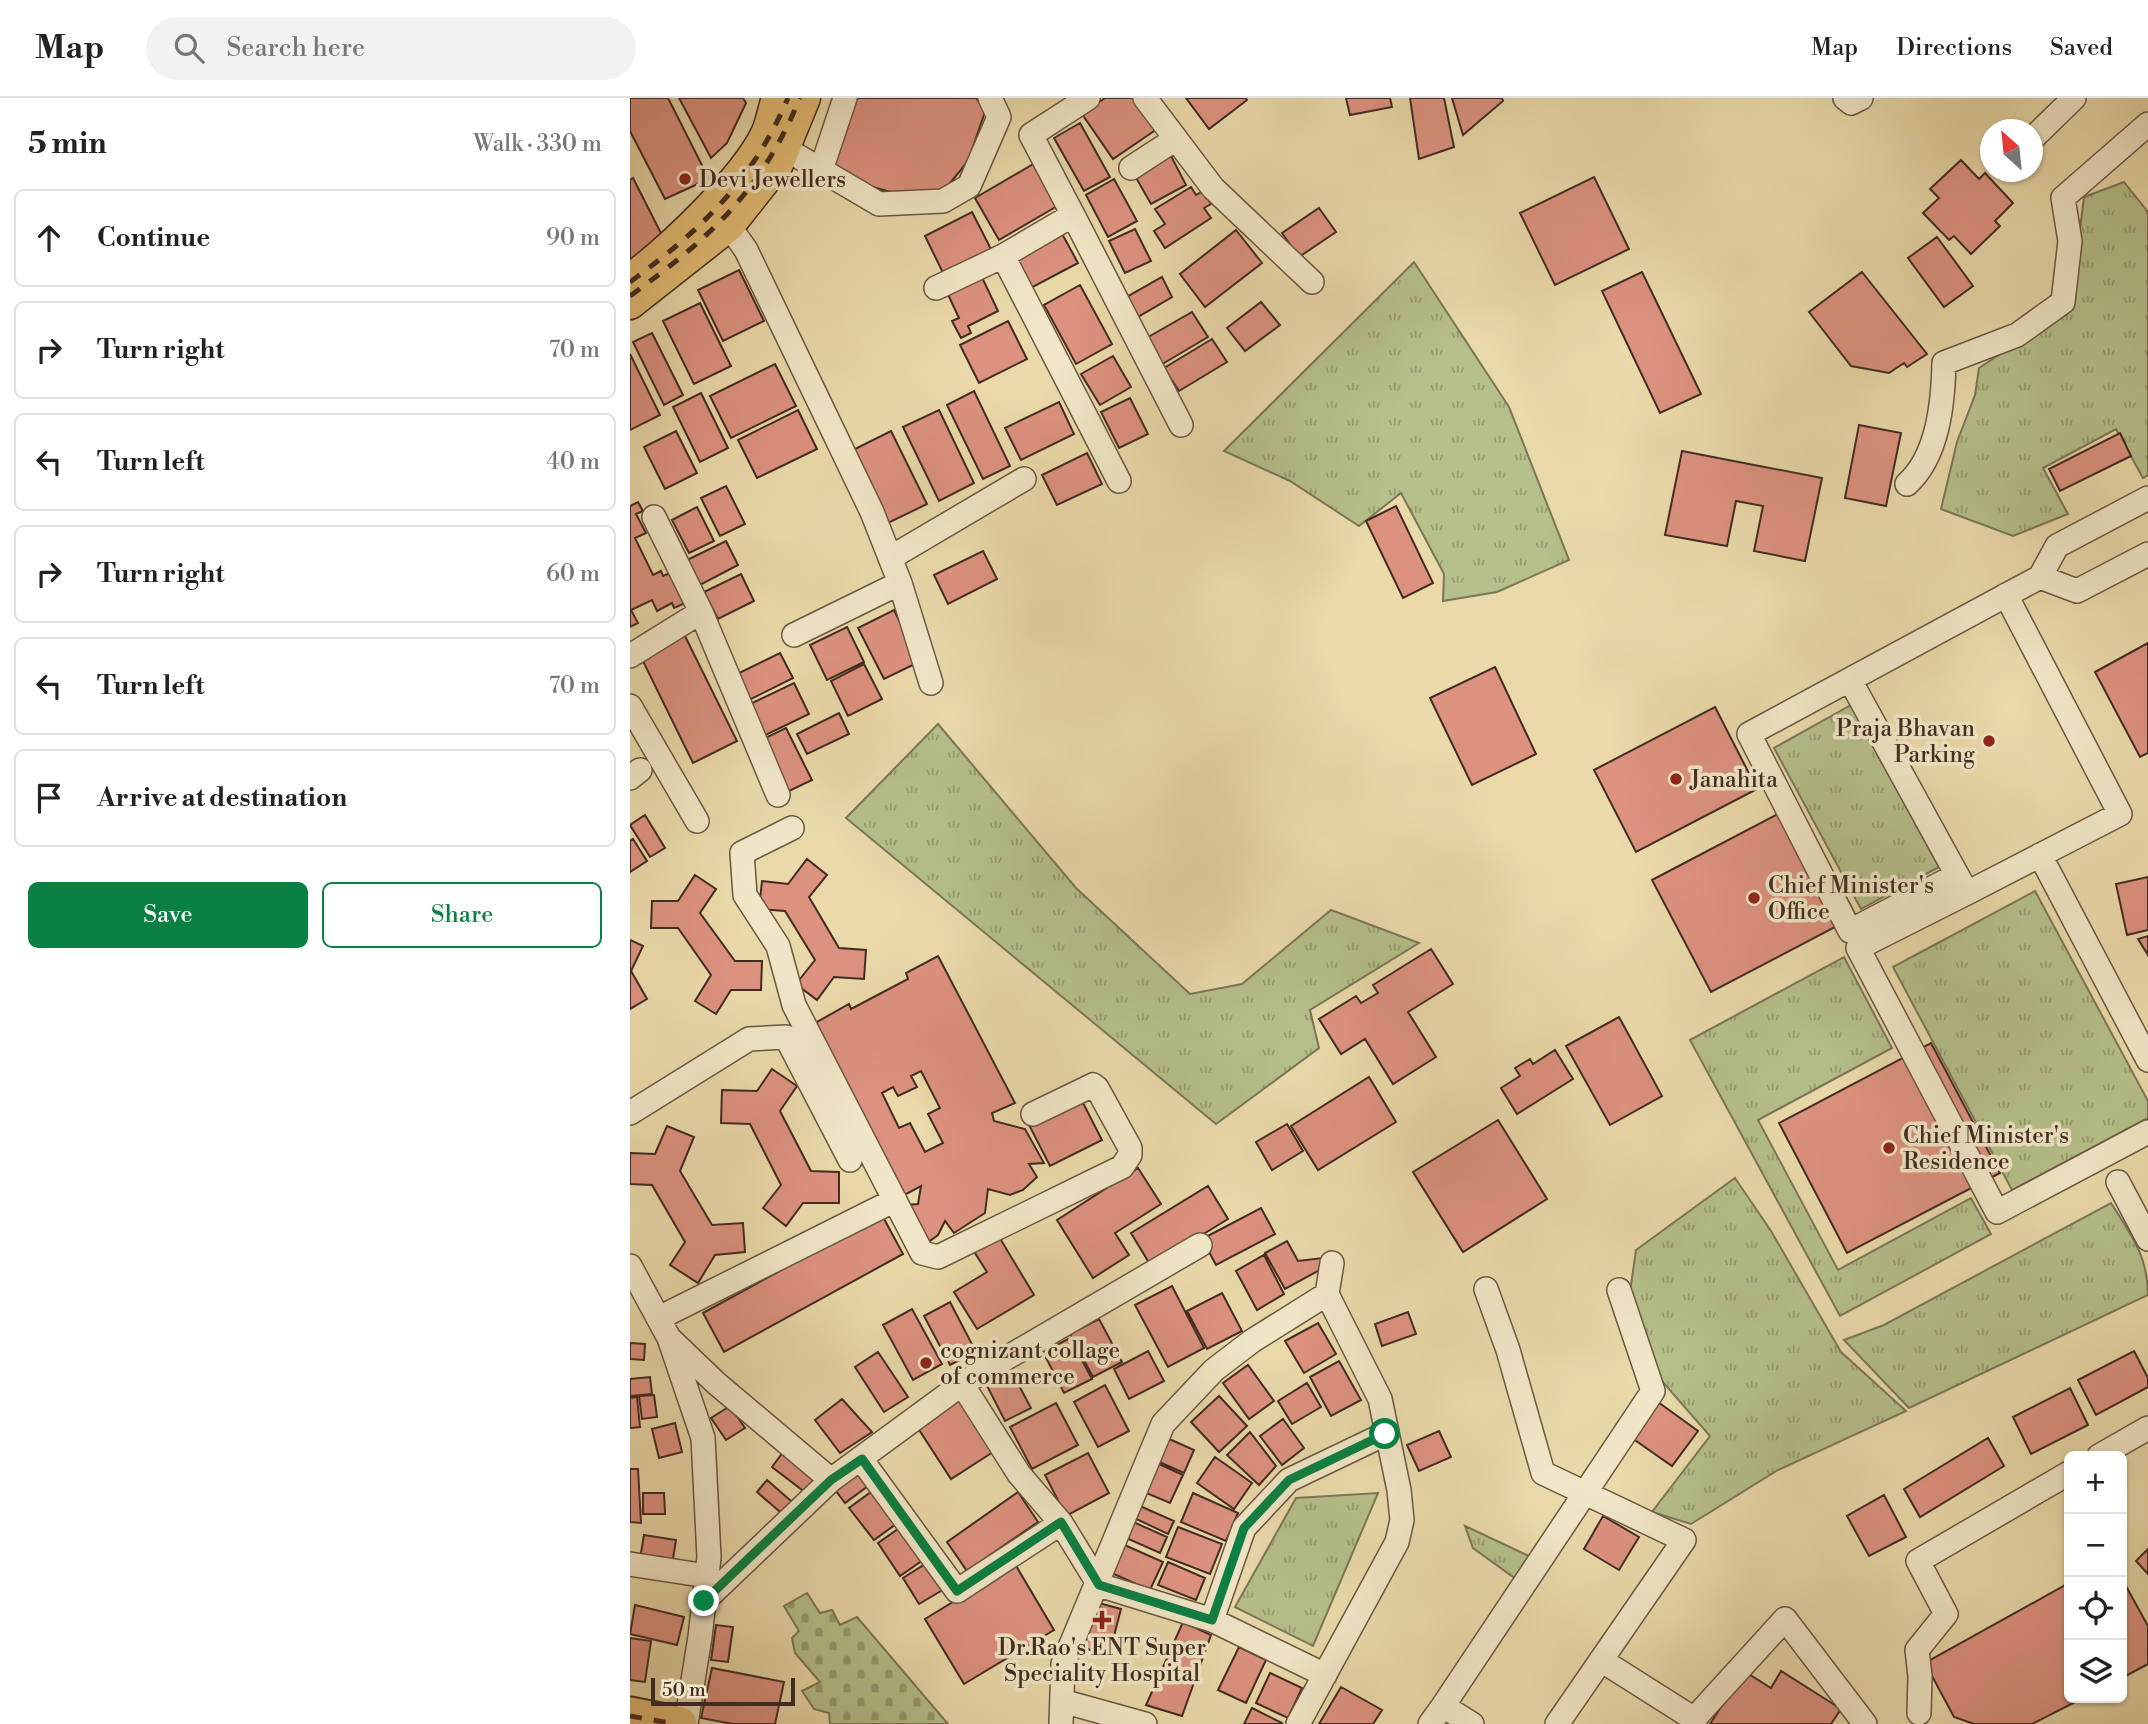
<!DOCTYPE html>
<meta charset="utf-8">
<style>
body{margin:0;font-family:"Libre Bodoni",serif;background:#f2f2f2;color:#222}
.controls{position:absolute;right:21px;bottom:21px;display:grid;overflow:hidden;border-radius:10px;box-shadow:0 2px 5px #0004}
.controls button{width:63px;height:63px;display:grid;place-items:center;padding:0;border:0;border-bottom:2px solid #e0e0e0;background:#fff;color:#222;font:35px sans-serif}
.compass{position:absolute;left:1350px;top:21px;width:63px;height:63px;border-radius:50%;background:#fff;box-shadow:0 2px 5px #0004;rotate:333deg}
.scale{position:absolute;left:21px;bottom:18px;width:144px;box-sizing:border-box;padding-left:7px;border:4px solid #422b22;border-top:0;font-size:19px;line-height:24px;white-space:nowrap;color:#422b22;-webkit-text-stroke:5px #f1e7c8;paint-order:stroke}
.stop{position:absolute;width:21px;height:21px;margin:-16px;border:5px solid #0b8043;border-radius:50%;background:#fff}
.stop.end{background:#0b8043;border-color:#fff;box-shadow:0 2px 7px #0008}
.list{margin:0;padding:0;list-style:none}
h2{display:flex;justify-content:space-between;align-items:center;height:91px;margin:0;padding:0 28px;font-size:30px}
h2 small{font-size:23px;font-weight:400;color:#767676}
.list li{display:grid;grid-template-columns:46px 1fr auto;gap:21px;align-items:center;box-sizing:border-box;height:98px;margin:0 14px 14px;padding:0 14px;border:2px solid #e0e0e0;border-radius:10px}
.list b{display:block;font-size:26px;white-space:nowrap}
.list em{font-size:23px;font-style:normal;color:#767676}
.actions{display:flex;gap:14px;padding:21px 28px}
.actions a{flex:1;padding:16px 0;border:2px solid #0b8043;border-radius:10px;text-align:center;font-size:24px;color:#0b8043}
.actions .main{background:#0b8043;color:#fff}
.icon{flex:none;width:38px;height:38px;fill:none;stroke:currentColor;stroke-width:2;stroke-linecap:round;stroke-linejoin:round}
.map{position:relative;flex:none;width:1518px;height:1626px;overflow:hidden}
header{display:flex;align-items:center;gap:42px;box-sizing:border-box;height:98px;padding:0 35px;background:#fff;border-bottom:2px solid #e0e0e0}
header strong{font-size:33px}
nav{display:flex;gap:38px;margin-inline-start:auto;font-size:24px}
.search{width:490px;height:63px;background:#f2f2f2;display:flex;align-items:center;gap:18px;box-sizing:border-box;padding:0 24px;border-radius:38px;color:#767676;font-size:26px}
main{display:flex}
aside{flex:1;background:#fff}
.map>svg:first-child{display:block}
.grass{fill:url(#grass-tufts);stroke:#7c7656;stroke-width:2}
.cemetery{fill:url(#cemetery-stones);stroke:#7c7656;stroke-width:2}
.building{fill:#dd9280;stroke:#422b22;stroke-width:2;fill-rule:evenodd}
.lines{fill:none;stroke-linecap:round;stroke-linejoin:round}
.minor-casing{stroke:#6c5744;stroke-width:26}
.major-casing{stroke:#422b22;stroke-width:33}
.highway-casing{stroke:#422b22;stroke-width:37}
.minor{stroke:#f1e7c8;stroke-width:23}
.major{stroke:#e5bd75;stroke-width:30}
.highway{stroke:#e5bd75;stroke-width:33}
.rail{stroke:#422b22;stroke-width:5;stroke-dasharray:12 12;stroke-linecap:butt}
.route{stroke:#0b8043;stroke-width:9}
.poi-dot{fill:#8f2418;stroke:#f1e7c8;stroke-width:2.5}
.labels{text-anchor:middle;stroke-width:7;stroke-linejoin:round;paint-order:stroke}
.poi-label{font-size:23px;fill:#422b22;stroke:#f1e7c8;text-anchor:start}
</style>
<header>
<strong>Map</strong>
<div class="search"><svg class="icon" aria-label="search" viewBox="0 0 24 24"><circle cx="10" cy="10" r="6"/><path d="M15 15l6 6"/></svg>Search here</div>
<nav><a>Map</a><a>Directions</a><a>Saved</a></nav>
</header>
<main>
<aside>
<h2>5 min<small>Walk · 330 m</small></h2>
<ul class="list">
<li><svg class="icon" aria-label="ahead" viewBox="0 0 24 24"><path d="M12 20V5M6 11l6-6 6 6"/></svg><div><b>Continue</b></div><em>90 m</em></li>
<li><svg class="icon" aria-label="right" viewBox="0 0 24 24"><path d="M7 20v-9h11M14 6l5 5-5 5"/></svg><div><b>Turn right</b></div><em>70 m</em></li>
<li><svg class="icon" aria-label="left" viewBox="0 0 24 24"><path d="M17 20v-9H6M10 6l-5 5 5 5"/></svg><div><b>Turn left</b></div><em>40 m</em></li>
<li><svg class="icon" aria-label="right" viewBox="0 0 24 24"><path d="M7 20v-9h11M14 6l5 5-5 5"/></svg><div><b>Turn right</b></div><em>60 m</em></li>
<li><svg class="icon" aria-label="left" viewBox="0 0 24 24"><path d="M17 20v-9H6M10 6l-5 5 5 5"/></svg><div><b>Turn left</b></div><em>70 m</em></li>
<li><svg class="icon" aria-label="arrive" viewBox="0 0 24 24"><path d="M6 21V4h12l-3 4 3 4H6"/></svg><div><b>Arrive at destination</b></div></li>
</ul>
<div class="actions"><a class="main">Save</a><a>Share</a></div>
</aside>
<div class="map">
<svg width="1518" height="1626" viewBox="0 0 1518 1626">
<defs>
<pattern id="grass-tufts" width="24" height="20" patternUnits="userSpaceOnUse" patternTransform="scale(1.75)"><rect width="24" height="20" fill="#b5c08a"/><path d="M3 7l-1-3M5 7V3M7 7l1-3M15 17l-1-3M17 17v-4M19 17l1-3" fill="none" stroke="#959c70"/></pattern>
<pattern id="cemetery-stones" width="16" height="16" patternUnits="userSpaceOnUse" patternTransform="scale(1.75)"><rect width="16" height="16" fill="#b5c08a"/><path d="M2 7V4a2 2 0 0 1 4 0v3zM10 15v-3a2 2 0 0 1 4 0v3z" fill="#959c70"/></pattern>
</defs>
<rect width="100%" height="100%" fill="#eadaaa"/>
<filter id="stains"><feTurbulence type="fractalNoise" baseFrequency=".00286" numOctaves="4"/><feColorMatrix values="0 0 0 0 .2 0 0 0 0 .09 0 0 0 0 .02 0 0 0 .5 -.17"/></filter>
<radialGradient id="worn" r=".72"><stop offset=".6" stop-color="#630" stop-opacity="0"/><stop offset="1" stop-color="#630" stop-opacity=".3"/></radialGradient>
<path class="grass" d="M1494,84L1518,114V377L1513,380L1486,331L1413,370L1438,416L1383,438L1311,411L1327,344L1345,297L1349,270L1419,224L1447,154L1454,99Z
M784,164L879,309L939,462L867,494L813,503L814,476L771,395L729,428L660,383L594,353Z
M1221,607L1309,769L1231,811L1144,650Z
M308,626L446,790L560,896L612,886L701,812L789,845L680,912L689,950L586,1026L216,720Z
M1405,793L1518,1003V1020L1382,1092L1263,869Z
M1214,859L1262,950L1128,1022L1208,1172L1341,1100L1361,1136L1210,1218L1060,942Z
M1105,1080L1141,1133L1211,1254L1276,1313L1148,1372L1061,1426L1022,1414L1080,1338L1031,1282L1000,1194L1006,1152Z
M1481,1105C1501,1137 1518,1158 1518,1197L1279,1310L1214,1242L1254,1227Z
M748,1395L683,1548L605,1509L666,1400Z
M835,1428L901,1459L886,1481L843,1450Z"/>
<path class="cemetery" d="M177,1495L190,1515L202,1512L210,1527L227,1519L318,1626H200L199,1615L184,1611L172,1593L190,1584L165,1555L162,1540L169,1533L154,1508Z"/>
<path class="building" d="M0,0H38L79,81L35,101L0,33Z
M49,0H113L116,5L97,45L81,60Z
M226,0H346L356,11L338,63L313,94L286,101L239,88L204,68Z
M475,0H506L527,31L483,61L452,16Z
M556,0H616L617,2L579,31Z
M716,0H760L762,9L720,17Z
M780,0H814L824,49L789,61Z
M822,0H872L873,3L833,37Z
M450,25L480,79L454,93L424,40Z
M541,58L556,87L521,106L505,78Z
M1331,62L1349,81L1355,75L1383,105L1365,123L1370,128L1341,156L1324,138L1319,142L1293,115L1309,100L1300,91Z
M405,65L429,107L369,142L345,100Z
M964,79L999,151L925,187L890,115Z
M3,80L36,145L0,163V82Z
M484,81L507,123L478,139L456,97Z
M561,89L566,97L573,93L581,106L574,110L581,120L535,150L524,133L535,126L525,111Z
M689,110L706,134L669,159L652,135Z
M342,114L365,159L317,183L295,138Z
M505,131L521,163L495,175L479,143Z
M430,132L448,165L399,191L382,158Z
M606,132L632,165L575,209L550,176Z
M1307,139L1343,188L1314,209L1278,160Z
M109,172L134,223L93,243L68,192Z
M349,173L368,213L338,228L341,235L331,240L322,223L329,220L315,190Z
M1012,174L1071,296L1030,315L972,193Z
M1232,174L1297,256L1277,269L1274,265L1259,275L1221,268L1179,214Z
M532,179L542,199L506,220L495,200Z
M450,187L482,246L446,266L414,207Z
M631,204L650,227L615,253L597,230Z
M70,205L101,268L64,286L33,223Z
M562,214L578,239L529,268L513,242Z
M378,223L397,261L349,285L330,247Z
M22,235L53,297L34,307L3,244Z
M582,241L597,264L549,293L534,270Z
M0,256L30,317L0,332Z
M483,258L501,289L470,307L451,276Z
M145,266L166,308L101,340L80,298Z
M344,293L380,368L353,381L317,307Z
M71,295L98,350L70,364L43,309Z
M500,300L518,336L489,350L471,314Z
M429,304L444,336L391,362L375,330Z
M168,312L187,351L127,380L108,342Z
M309,312L344,385L309,403L273,329Z
M1229,327L1271,335L1256,408L1215,400Z
M46,333L67,375L35,391L14,349Z
M261,333L297,406L258,425L223,352Z
M1490,335L1501,358L1430,393L1419,371Z
M1052,353L1192,380L1175,463L1124,453L1133,408L1106,403L1097,448L1035,437Z
M457,355L472,386L427,407L412,377Z
M96,388L115,426L90,438L71,400Z
M8,404L13,413L6,416L16,435L5,440L23,477L31,473L33,478L40,475L60,503L44,510L42,505L27,513L22,502L1,512L8,525L0,529V408Z
M766,408L803,485L773,500L736,423Z
M67,409L84,443L59,455L42,422Z
M96,443L108,467L70,487L57,462Z
M353,453L367,481L318,506L304,477Z
M111,476L124,503L88,521L74,494Z
M264,512L289,564L254,581L228,530Z
M217,529L234,564L197,582L180,547Z
M54,536L107,643L63,665L10,557Z
M1518,545V655L1510,659L1465,574Z
M150,555L163,580L115,604L103,578Z
M234,566L252,601L218,618L201,583Z
M865,569L906,656L842,687L800,600Z
M164,585L179,616L131,639L116,608Z
M1085,609L1127,691L1006,754L964,672Z
M209,615L219,636L177,656L167,636Z
M156,630L182,682L157,694L131,642Z
M1167,706L1226,818L1081,894L1022,782Z
M15,717L35,750L20,759L0,727Z
M3,741L17,763L0,774V743Z
M177,761L197,777L179,799L209,850L236,852L234,881L204,879L187,902L166,886L185,862L155,813L129,811L132,783L158,786Z
M65,777L86,791L70,815L105,863H132L131,892H101L86,916L65,903L81,877L48,830H21L22,803H48Z
M1518,779V832L1497,837L1486,786Z
M1518,838V857L1508,841Z
M0,842L13,848L1,873L17,901L0,911Z
M801,851L823,886L778,914L806,959L763,986L735,941L711,956L689,921L726,898L731,905L748,895L743,887Z
M308,858L385,1005L362,1015L364,1023L395,1031L414,1065L399,1066L407,1079L393,1092L380,1097L358,1091L355,1115L324,1135L315,1123L308,1137L293,1148L274,1107L288,1106L291,1088L267,1101L178,929L219,906L221,911L278,881L276,875ZM291,973L310,1010L298,1016L313,1045L295,1054L280,1025L269,1030L252,995L263,989L268,998L287,989L281,978Z
M989,919L1032,998L980,1027L936,948Z
M1301,945L1370,1075L1217,1155L1149,1025Z
M925,952L943,981L887,1016L871,990L890,978L885,970L900,961L903,966Z
M142,971L167,988L150,1013L181,1073L209,1074V1105H173L156,1128L133,1110L151,1087L120,1026L91,1025L92,992L127,993Z
M739,979L766,1024L688,1072L661,1028Z
M449,997L472,1042L420,1068L397,1023Z
M868,1022L917,1101L833,1154L783,1074Z
M657,1026L673,1053L642,1072L626,1044Z
M37,1028L64,1039L50,1073L82,1127L113,1125L115,1154L85,1157L68,1185L40,1167L55,1144L22,1087L0,1086V1055L25,1056Z
M508,1070L531,1106L485,1135L499,1157L463,1180L427,1122Z
M578,1088L598,1121L521,1168L501,1135Z
M631,1110L645,1136L586,1167L572,1141Z
M252,1117L273,1156L94,1254L73,1215Z
M368,1137L404,1197L347,1231L324,1194L357,1174L343,1152Z
M657,1143L668,1163L693,1160L697,1168L655,1191L635,1155Z
M634,1157L654,1196L627,1212L606,1173Z
M542,1188L574,1250L538,1269L505,1207Z
M592,1195L612,1233L577,1251L557,1213Z
M320,1204L346,1254L320,1267L294,1218Z
M282,1211L312,1266L283,1282L253,1227Z
M778,1214L786,1236L752,1248L745,1226Z
M469,1221L492,1264L463,1279L440,1236Z
M688,1225L706,1256L674,1275L655,1243Z
M440,1240L462,1281L434,1295L413,1254Z
M0,1245L15,1246L14,1262L0,1261Z
M518,1253L534,1283L499,1301L484,1271Z
M1504,1253L1518,1280V1289L1466,1317L1448,1282Z
M248,1254L278,1299L254,1314L225,1269Z
M709,1263L731,1302L701,1318L680,1279Z
M377,1265L401,1310L375,1323L352,1278Z
M618,1267L644,1303L619,1321L593,1285Z
M20,1279L22,1296L0,1298V1281Z
M677,1285L691,1309L662,1326L648,1303Z
M475,1287L499,1333L468,1349L444,1304Z
M1440,1290L1458,1327L1401,1356L1383,1319Z
M24,1297L27,1319L12,1321L9,1298Z
M326,1297L363,1354L321,1381L284,1324Z
M589,1298L617,1328L589,1354L561,1324Z
M7,1299L10,1329L0,1330V1300Z
M212,1301L242,1334L210,1355L185,1322Z
M1028,1304L1068,1333L1042,1368L1002,1340Z
M426,1305L448,1347L402,1371L380,1329Z
M100,1308L115,1330L96,1342L81,1320Z
M653,1321L674,1350L652,1367L630,1338Z
M45,1325L52,1354L29,1360L22,1331Z
M809,1333L821,1359L789,1373L777,1347Z
M620,1334L646,1368L629,1387L597,1357Z
M537,1340L564,1352L554,1375L527,1363Z
M1358,1340L1374,1368L1290,1419L1274,1391Z
M154,1353L192,1382L180,1398L142,1369Z
M458,1355L479,1395L436,1418L415,1377Z
M585,1359L622,1385L604,1411L567,1385Z
M527,1365L553,1377L540,1405L514,1394Z
M0,1371H8L11,1425L0,1424Z
M225,1372L238,1388L215,1405L203,1389Z
M137,1382L168,1409L157,1420L127,1394Z
M241,1394L266,1426L244,1442L219,1410Z
M388,1394L408,1424L337,1473L317,1444Z
M13,1395H34L35,1416H13Z
M563,1395L608,1415L596,1443L551,1424Z
M1254,1397L1276,1439L1239,1458L1217,1418Z
M503,1405L544,1423L538,1436L498,1417Z
M973,1418L1009,1439L989,1472L954,1451Z
M501,1423L537,1439L530,1455L494,1439Z
M271,1429L293,1462L270,1478L248,1445Z
M548,1429L592,1446L580,1476L536,1459Z
M14,1437L46,1442L42,1467L10,1461Z
M490,1445L533,1464L520,1492L477,1473Z
M1518,1451V1476L1506,1463Z
M300,1463L316,1490L289,1506L273,1480Z
M538,1464L575,1480L566,1502L528,1487Z
M385,1466L424,1532L334,1586L295,1521Z
M1492,1481L1518,1528V1566L1492,1580Z
M1439,1485V1600H1453L1402,1626H1344L1324,1619L1295,1565Z
M465,1504L491,1511L479,1557L453,1550Z
M5,1507L54,1519L47,1547L0,1536Z
M553,1524L581,1537L552,1618L516,1607Z
M86,1527L103,1529L98,1564L81,1562Z
M0,1540L21,1543L15,1584L0,1582Z
M609,1549L636,1562L616,1605L588,1592Z
M82,1570L154,1584L145,1626H103L71,1620Z
M1114,1573L1141,1590L1151,1573L1211,1611L1201,1626H1080Z
M640,1575L672,1590L658,1620L626,1605Z
M711,1589L752,1612L743,1626H689Z
M622,1610L652,1625L651,1626H614Z"/>
<g class="lines">
<g class="minor-casing">
<path id="minor" d="M458,0L401,37L443,117L373,158L489,383
M515,0L583,90L682,184
M1215,0L1221,5L1231,0
M1402,41L1444,0
M154,50L249,106L313,103L339,88L369,19L360,0
M501,70L544,42
M191,72L215,0
M443,117L551,327
M99,128L116,152L242,414L270,485L301,585
M306,190L373,158
M1277,386C1308,358 1313,306 1314,265L1387,237L1433,204L1440,143L1433,100L1518,26
M24,419L71,514L148,697
M260,460L394,381
M1410,479L1447,493L1518,456
M164,537L270,485
M0,558L71,514
M1220,582L1337,795L1228,850L1367,1114L1518,1034
M0,608L67,723
M0,680L10,672
M162,730L112,755L115,797L148,848L164,907L292,1155L308,1159L492,1069L500,1057V1050L467,990L463,987L403,1016
M1410,757L1518,962
M1327,777L1220,833L1119,636L1410,479L1427,448L1518,400
M1337,795L1490,716L1376,497
M0,1015L119,941L156,939L220,1062
M1488,1084L1518,1141
M0,1168L39,1240L73,1340L79,1459L70,1539L56,1626
M856,1191L878,1252L913,1375L1054,1442L927,1626
M29,1220L265,1102
M39,1240L86,1285L201,1382L332,1286L570,1147
M332,1286L389,1376L431,1425L469,1487L582,1522L695,1577
M1469,1358L1518,1330
M231,1361L327,1493L431,1425
M0,1466L77,1478
M74,1503L201,1382
M582,1522L614,1430L659,1382L755,1336
M971,1562L1064,1621L1065,1626
M432,1603L515,1626
M813,1608L1023,1293L989,1192
M1289,1615L1290,1578L1287,1552L1316,1516L1288,1463L1439,1375
M1064,1621L1155,1521L1235,1626
M431,1626L433,1566L533,1326L584,1272L622,1243L697,1196
M668,1626L767,1444L772,1422L769,1392L750,1301L697,1196L702,1165
M800,1626L813,1608L842,1626"/>
</g>
<g class="major-casing">
<path id="major" d="M0,181C41,151 114,81 136,36C141,25 143,12 147,0
M0,206L99,128L148,66L175,0"/>
</g>
<g class="highway-casing">
<path id="highway" d="M0,1616L50,1626"/>
</g>
<use href="#minor" class="minor"/>
<use href="#major" class="major"/>
<use href="#highway" class="highway"/>
<path class="rail" d="M0,184C72,131 122,84 158,0
M0,198C80,140 131,94 170,0
M0,1618L45,1626"/>
</g>
<g class="lines">
<path class="route" d="M74,1503L201,1382L232,1361L327,1493L431,1424L469,1487L582,1522L614,1430L659,1382L755,1336"/>
</g>
<g class="poi-dot">
<circle cx="55" cy="81" r="7"/>
<circle cx="1359" cy="643" r="7"/>
<circle cx="1046" cy="681" r="7"/>
<circle cx="1124" cy="800" r="7"/>
<circle cx="1259" cy="1050" r="7"/>
<circle cx="296" cy="1265" r="7"/>
<path d="M468.5 1511.5h7v7h7v7h-7v7h-7v-7h-7v-7h7z"/>
</g>
<g class="labels">
<g class="poi-label">
<text x="69" y="89">Devi Jewellers</text>
<text x="1345" y="638" text-anchor="end">Praja Bhavan<tspan x="1345" dy="26">Parking</tspan></text>
<text x="1060" y="689">Janahita</text>
<text x="1138" y="795">Chief Minister's<tspan x="1138" dy="26">Office</tspan></text>
<text x="1273" y="1045">Chief Minister's<tspan x="1273" dy="26">Residence</tspan></text>
<text x="310" y="1260">cognizant collage<tspan x="310" dy="26">of commerce</tspan></text>
<text x="472" y="1557" text-anchor="middle">Dr.Rao's ENT Super<tspan x="472" dy="26">Speciality Hospital</tspan></text>
</g>
</g>
<rect width="100%" height="100%" filter="url(#stains)"/>
<rect width="100%" height="100%" fill="url(#worn)"/>
</svg>
<div class="controls">
<button>+</button>
<button>−</button>
<button><svg class="icon" aria-label="locate" viewBox="0 0 24 24"><circle cx="12" cy="12" r="6"/><path d="M12 2v4M12 18v4M2 12h4M18 12h4"/></svg></button>
<button><svg class="icon" aria-label="layers" viewBox="0 0 24 24"><path d="M12 4l9 5-9 5-9-5zM3 14l9 5 9-5"/></svg></button>
</div>
<svg class="compass" viewBox="-18 -18 36 36"><path d="M0-13l5 13h-10z" fill="#e53935"/><path d="M0 13l5-13h-10z" fill="#767676"/></svg>
<div class="scale">50 m</div>
<div class="stop" style="left:755px;top:1336px"></div>
<div class="stop end" style="left:74px;top:1503px"></div>
</div>
</main>
